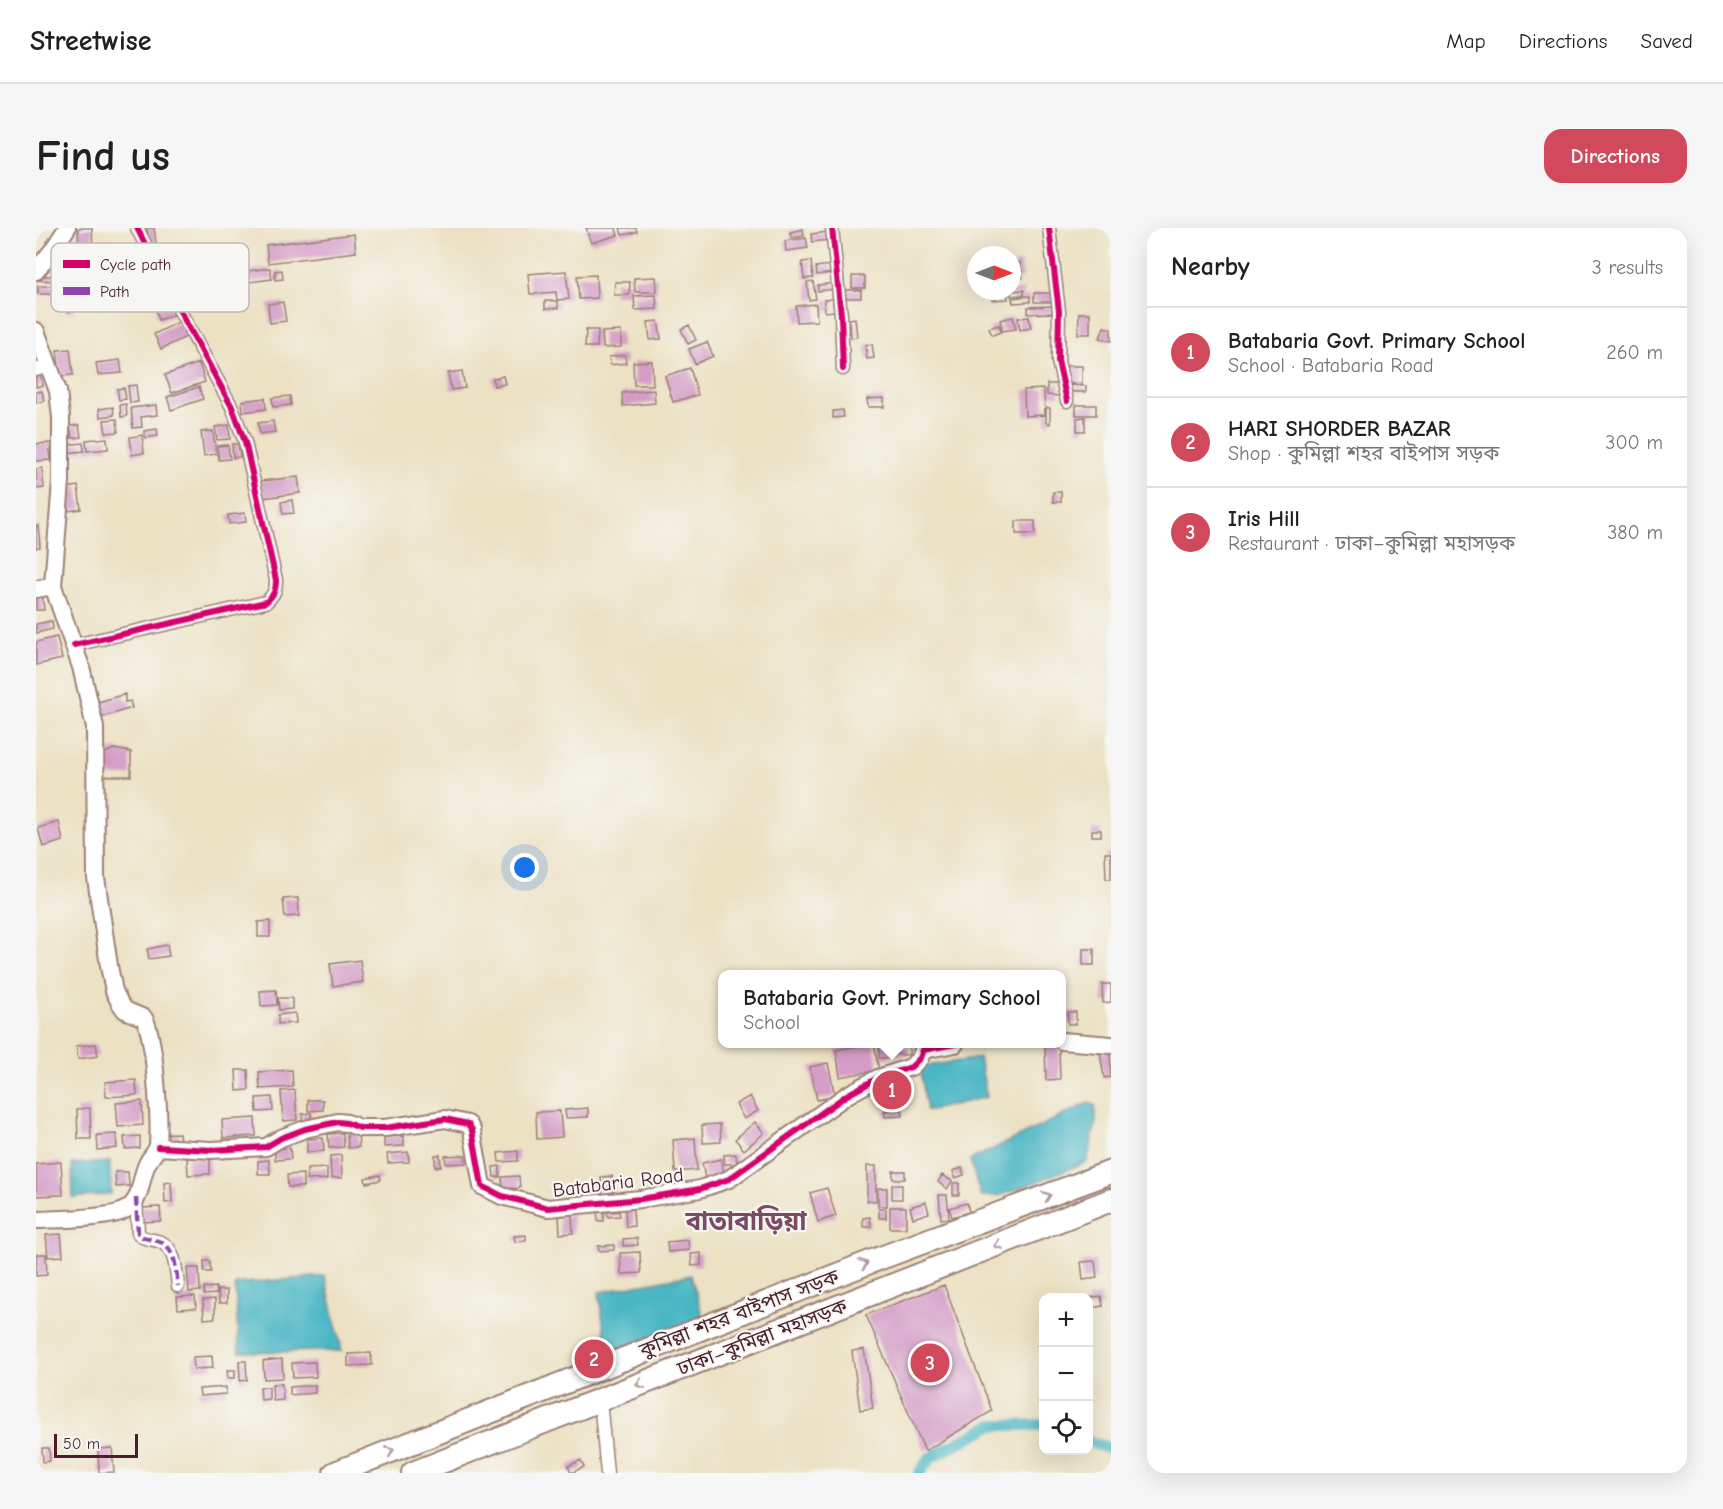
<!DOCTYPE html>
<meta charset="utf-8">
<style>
body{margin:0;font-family:"Comic Neue","Noto Sans Bengali",sans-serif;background:#f6f6f6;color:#202124}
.controls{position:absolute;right:18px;bottom:18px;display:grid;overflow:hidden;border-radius:12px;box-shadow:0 6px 24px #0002}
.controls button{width:54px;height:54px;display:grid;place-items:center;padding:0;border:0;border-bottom:2px solid #e0e0e0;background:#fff;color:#202124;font:30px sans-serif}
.compass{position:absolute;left:931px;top:18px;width:54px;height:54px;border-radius:50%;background:#fff;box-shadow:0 6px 24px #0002;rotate:90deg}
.scale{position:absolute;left:18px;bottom:15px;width:84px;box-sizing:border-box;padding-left:6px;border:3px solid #4a1f2b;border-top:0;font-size:16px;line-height:21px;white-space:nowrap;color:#4a1f2b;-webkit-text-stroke:4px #f6f6f2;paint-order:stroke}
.you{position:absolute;left:489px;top:640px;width:21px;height:21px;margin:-15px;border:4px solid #fff;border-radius:50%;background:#1a73e8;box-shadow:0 0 0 9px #1a73e833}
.badge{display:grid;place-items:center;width:39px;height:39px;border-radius:50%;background:#d1495b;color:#fff;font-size:20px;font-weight:700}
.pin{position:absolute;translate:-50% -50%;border:3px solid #fff;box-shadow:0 2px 6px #0006}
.popup{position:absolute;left:682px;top:742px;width:348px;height:78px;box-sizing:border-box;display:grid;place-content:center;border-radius:12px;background:#fff;filter:drop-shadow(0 2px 4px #0005);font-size:20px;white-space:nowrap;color:#757577}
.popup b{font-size:22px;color:#202124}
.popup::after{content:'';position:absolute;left:50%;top:100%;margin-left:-12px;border:12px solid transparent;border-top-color:#fff}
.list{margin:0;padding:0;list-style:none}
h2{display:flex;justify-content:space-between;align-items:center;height:78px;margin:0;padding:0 24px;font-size:26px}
h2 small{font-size:20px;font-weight:400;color:#757577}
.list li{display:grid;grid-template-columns:39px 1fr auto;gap:18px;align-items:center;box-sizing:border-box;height:90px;padding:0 24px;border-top:2px solid #e0e0e0}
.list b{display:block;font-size:22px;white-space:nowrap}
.list p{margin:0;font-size:20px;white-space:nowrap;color:#757577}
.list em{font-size:20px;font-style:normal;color:#757577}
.icon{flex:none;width:33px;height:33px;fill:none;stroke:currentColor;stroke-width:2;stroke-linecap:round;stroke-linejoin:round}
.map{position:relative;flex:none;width:1075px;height:1245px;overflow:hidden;border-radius:18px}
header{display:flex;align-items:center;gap:36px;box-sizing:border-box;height:84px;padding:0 30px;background:#fff;border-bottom:2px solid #e0e0e0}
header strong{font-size:28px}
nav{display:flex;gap:33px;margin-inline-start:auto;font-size:21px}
.intro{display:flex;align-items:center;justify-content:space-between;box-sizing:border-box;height:144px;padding:0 36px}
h1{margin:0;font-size:42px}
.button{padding:15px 27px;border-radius:18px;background:#d1495b;color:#fff;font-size:21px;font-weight:700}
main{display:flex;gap:36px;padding:0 36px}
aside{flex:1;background:#fff;border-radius:18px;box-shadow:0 6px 24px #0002}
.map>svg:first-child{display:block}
.water{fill:#49b6c4;stroke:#4a6a78;stroke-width:1.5}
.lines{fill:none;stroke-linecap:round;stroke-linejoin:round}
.canal{stroke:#49b6c4;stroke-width:12}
.building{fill:#d49cc7}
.street-casing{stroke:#9b8077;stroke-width:15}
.secondary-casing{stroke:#9b8077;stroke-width:20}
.highway-casing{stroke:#9b8077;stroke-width:26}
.street{stroke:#fff;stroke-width:12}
.secondary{stroke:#fff;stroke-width:16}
.highway{stroke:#fff;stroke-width:22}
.quiet{stroke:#8e44ad;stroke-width:4.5;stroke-dasharray:9 4.5;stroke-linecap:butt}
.cycleway-casing{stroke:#f6f6f2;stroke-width:10}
.cycleway{stroke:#d6006c;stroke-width:6}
.oneway{stroke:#ae9aa0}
.labels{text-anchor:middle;stroke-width:4.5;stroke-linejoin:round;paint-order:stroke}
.street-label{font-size:20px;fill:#4a1f2b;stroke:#f6f6f2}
.district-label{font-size:26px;font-weight:bold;fill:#7a4b62;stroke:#f6f6f2}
.key{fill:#f6f6f2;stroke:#c2b6b6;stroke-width:1.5}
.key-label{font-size:16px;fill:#4a1f2b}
</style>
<header>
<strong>Streetwise</strong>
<nav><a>Map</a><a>Directions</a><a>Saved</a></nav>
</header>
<div class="intro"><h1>Find us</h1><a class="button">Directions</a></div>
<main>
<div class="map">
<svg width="1075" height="1245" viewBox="0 0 1075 1245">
<rect width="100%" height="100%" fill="#f6f6f2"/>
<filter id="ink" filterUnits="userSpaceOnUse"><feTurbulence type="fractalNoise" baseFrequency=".0167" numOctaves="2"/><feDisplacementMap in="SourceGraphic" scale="12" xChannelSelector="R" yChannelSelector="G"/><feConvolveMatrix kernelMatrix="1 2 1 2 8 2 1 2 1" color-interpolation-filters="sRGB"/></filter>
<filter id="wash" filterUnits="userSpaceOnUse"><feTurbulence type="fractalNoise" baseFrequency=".008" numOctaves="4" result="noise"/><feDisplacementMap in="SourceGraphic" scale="24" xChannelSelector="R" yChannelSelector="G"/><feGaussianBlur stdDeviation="1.35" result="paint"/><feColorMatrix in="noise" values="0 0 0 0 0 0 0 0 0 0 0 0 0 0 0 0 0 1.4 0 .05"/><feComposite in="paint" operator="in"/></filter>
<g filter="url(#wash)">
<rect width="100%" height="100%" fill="#ece1c3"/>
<path class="water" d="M943,830L951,869L891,883L884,839Z
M1052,875L1059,877L1060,894L1051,934L966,967L945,969L934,932Z
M74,934L75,966L37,970L36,936Z
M655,1047L668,1094L571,1124L563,1064Z
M289,1048L306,1123L203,1124L199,1056Z"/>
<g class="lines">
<path class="canal" d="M1052,1213L1075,1221
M883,1245L894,1230L956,1197H1008"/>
</g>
<g id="blocks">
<path class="building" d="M42,0H56L57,20H43Z
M111,0H118L120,15L113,16Z
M550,0H580L582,7L555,15Z
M584,0H600L601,4L586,7Z
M767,1L768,8L755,10L754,4Z
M793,4L794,12L776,14L775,6Z
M318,6L320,24L232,35L230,17Z
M770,10L772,20L750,23L749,13Z
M33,27H49V34H33Z
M88,28L93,50L68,56L63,34Z
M201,30L203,49L168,53L166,34Z
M775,33L777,50L768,51L766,34Z
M984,34L987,50L981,51L978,35Z
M162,37L163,49L153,50L151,38Z
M795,37L796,45L781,47L780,39Z
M31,39H44V48H31Z
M234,40L236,51L213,54L212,43Z
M246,42L247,51L239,52V43Z
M530,43L533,71L521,72L520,64L494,66L492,46Z
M560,47L561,70L543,71L541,48Z
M0,48H18L17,53L0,52Z
M816,48H829V60H816Z
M620,49L621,64H599L598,50Z
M777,53L780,71L773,72L771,54Z
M92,54L95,62L82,67L79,60Z
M579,54H594L593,67H578Z
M798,55L799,61L782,63V57Z
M187,57L188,68L179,69L178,58Z
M2,58H18V66H2Z
M808,62H825V70H808Z
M988,62V67L975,68V63Z
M956,63H972V71L956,72Z
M998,65H1019V74H998Z
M620,67L621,81L599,82L598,68Z
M129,68L130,75L116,78L115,71Z
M994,68V74L977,75L976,70Z
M797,71L798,83L789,84L788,72Z
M37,73L38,83L31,84L30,74Z
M509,73H522V80L509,81Z
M247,74L250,93L234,95L232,76Z
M138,76L142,85L123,92L120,82Z
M780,76L781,93L761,94L760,78Z
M1017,78L1018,85L992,86V79Z
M1043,85H1054V106H1042Z
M977,89L980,101L966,103L964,92Z
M993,89L995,100L984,102L982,90Z
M819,90L821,109L815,110L813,91Z
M145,93L152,108L125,121L118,106Z
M622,93L625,111L614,112L612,94Z
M653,97L660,112L652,116L645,101Z
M963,97L965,104L956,107L953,100Z
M1068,99L1075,101V113L1064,110Z
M550,102H562L561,119H549Z
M585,103V119L567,120L566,104Z
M671,114L677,128L659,136L653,121Z
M836,116L838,130L831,131L829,117Z
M34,121L37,147L24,148L21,122Z
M589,127L590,135L574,137L573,129Z
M84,132L86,145L62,147L60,135Z
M616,133L617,157H598L597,134Z
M163,135L169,154L136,165L129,147Z
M1030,138H1046V155L1030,156Z
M654,140L662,167L637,174L629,148Z
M426,143L429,160L415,162L412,145Z
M4,146L7,157L0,159V147Z
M467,148L469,156L458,158L457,150Z
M1011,156H1023V168L1011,167Z
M100,157L102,174L94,175L92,158Z
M1034,157L1050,158V164H1034Z
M163,159L167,171L135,182L131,169Z
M88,160L90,171L83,172L81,161Z
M1008,161L1009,187L989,188L988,162Z
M618,162L619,175L587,178L586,165Z
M6,163L8,173L0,175V164Z
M254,168L255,177L237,179L236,170Z
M229,170L230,181L207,184L206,173Z
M848,170V179H832L831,171Z
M90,176L91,188L85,189L84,177Z
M120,177L121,187L105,189L106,199L97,200L95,180Z
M1040,177H1060V187H1040Z
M77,179L78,187L64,189L63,181Z
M1010,180H1014V196L1010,195Z
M807,182L808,189L797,190V183Z
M1049,189V203H1041V190Z
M81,191L82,204L70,205L68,192Z
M237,193L239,204L224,206L222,195Z
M43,197L45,209L36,210L34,198Z
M193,197L194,211L181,212L179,199Z
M121,201L122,208L109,210L108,203Z
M177,203L180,226L168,228L165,204Z
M106,207L108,225L96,227L94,209Z
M71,210L72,221L51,223L50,212Z
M13,215L15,232L0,233V216Z
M47,215L48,223L30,225L29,217Z
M196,216H202L204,229L197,230Z
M192,217L194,231L183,232L181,218Z
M6,240L8,260L0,261V241Z
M262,249L264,265L227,270L225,253Z
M42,258L45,281L32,283L29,260Z
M1017,264H1025V274H1017Z
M256,272L258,285L247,286L245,274Z
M209,285L210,294L193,296L192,287Z
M980,293H999V306H980Z
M0,297H2L4,319L0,320Z
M6,362L8,382H0V363Z
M16,393L17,401L0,405V396Z
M21,409L26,431L0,437V414Z
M89,466V474L94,473L96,480L63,490L59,475Z
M78,521L95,524V548H62V528Z
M23,594L27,613L7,619L2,600Z
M1056,602H1065V608H1056Z
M1069,625H1075V651H1070Z
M262,670L263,688L249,689L247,671Z
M234,693V709H222V694Z
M131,717L133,728L113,731L111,721Z
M1047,721H1058V737H1047Z
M324,732L327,754L297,758L294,736Z
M1066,756H1075V774L1067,775Z
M240,762L241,777L225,778L224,763Z
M242,770H256V781L243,782Z
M1032,784H1040V796H1032Z
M259,785L260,795L242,796V787Z
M60,816L62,828L42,831L40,818Z
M833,816H838L843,842L804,849L800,822Z
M843,816H853V830H843Z
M855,819H873V827L854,826Z
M1009,819H1023L1024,851L1010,852Z
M1074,823L1075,849L1068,850L1064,824Z
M792,835L799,868L781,872L774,839Z
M200,842H212L213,862L201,863Z
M256,842L257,859L224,861L223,844Z
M100,852L101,867L70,869L69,854Z
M861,853L864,877L850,878L847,854Z
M259,862L261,892L247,893L245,863Z
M714,868L722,883L708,891L700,876Z
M236,869L237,883L221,884L220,870Z
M272,872H287V882L272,883Z
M106,873L107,897L82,899L80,875Z
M54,880L55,911H42L41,881Z
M552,880V889L530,890L529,882Z
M866,881L867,888L849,889L848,883Z
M524,883L526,909L501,911L500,884Z
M275,885L276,896H267L266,886Z
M219,890L220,908L187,910L186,892Z
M719,894L728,905L708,922L699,911Z
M684,896L685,914L667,915L666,897Z
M322,903L323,919L312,920L311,904Z
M143,905L144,913L123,914L122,906Z
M307,905L308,919L293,920L292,906Z
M80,906L81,920L62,922L61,907Z
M104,908V920L89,921L88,909Z
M368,908V918L348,919V909Z
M287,910L288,923L271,924V911Z
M659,910L661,942L639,944L637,912Z
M254,920L255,931L239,932V921Z
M482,923V933L463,934L462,925Z
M372,924L373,934L352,935L351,926Z
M700,926L701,936H688V927Z
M305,927L306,950H295L294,928Z
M399,927H404L405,938L399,939Z
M429,927L430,935L410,936L409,928Z
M174,928V946L152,947L151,930Z
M685,931L688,946L669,950L666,935Z
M233,932L234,946H222V933Z
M25,934L27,967L0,968V936Z
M464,938V949H458L457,939Z
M831,938H840V973H831Z
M291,940V951L271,952V941Z
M926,940L928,947L919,950L917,943Z
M857,943H869V951H857Z
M79,944H92L93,958L80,959Z
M267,946V959H252L251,947Z
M344,947L345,952L330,955L329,950Z
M906,947L916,953L911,961L902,954Z
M483,948L484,960L467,961L466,949Z
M576,948L577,966L566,967L565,949Z
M135,954L136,974L129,975L128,955Z
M917,955H923V967H917Z
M856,957H866V971H856Z
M791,960L800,988L782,994L774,965Z
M842,960H851V978H842Z
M903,967H911L913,990L905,991Z
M890,974L893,985L877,990L874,979Z
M931,975L933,984L916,989L913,980Z
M124,979L125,993L106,994L105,980Z
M854,979H870V1000H854Z
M568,980V993H562L561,981Z
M597,980L598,998L590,999L589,981Z
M843,981H850V990H843Z
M583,983L584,988L572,989L571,984Z
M536,987L537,1005L524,1006L523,988Z
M834,989L835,999H827V990Z
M25,1006L27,1028L12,1029L10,1007Z
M490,1007V1013L479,1014L478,1008Z
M601,1010L602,1017L587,1018V1011Z
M652,1012L653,1022L632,1024L631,1014Z
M578,1017V1022L563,1023L562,1018Z
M604,1024L605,1045L585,1046L584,1025Z
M665,1025V1037L656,1038L655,1026Z
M0,1026H10L11,1047L0,1048Z
M168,1033H174L175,1044H168Z
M1059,1033L1061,1050L1047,1052L1045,1034Z
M151,1040H163L164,1063L153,1064Z
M908,1057L956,1183L889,1223L830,1087Z
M180,1059L181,1066L168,1067V1060Z
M182,1062H191V1075H183Z
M159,1068L160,1080L142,1081L141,1069Z
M1065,1068L1067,1078L1053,1080L1052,1070Z
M179,1071V1090L168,1091L167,1072Z
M828,1121L837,1180L824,1182L816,1123Z
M335,1125L336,1137L312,1138V1126Z
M176,1128L177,1140L158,1141L157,1129Z
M246,1131L247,1150L228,1151L227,1133Z
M203,1133H210L211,1152L204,1153Z
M279,1134L280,1149L257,1150L256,1135Z
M191,1142H199V1150H192Z
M236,1156H246L247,1172L237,1173Z
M279,1157V1165L254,1167V1159Z
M190,1159V1166L164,1168L163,1161Z
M224,1159H233V1171L225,1172Z
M6,1220H13L14,1233L7,1234Z
M76,1220L78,1244L63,1245L62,1221Z
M545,1232L548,1239L535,1245L532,1238Z"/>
</g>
</g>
<g filter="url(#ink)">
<use href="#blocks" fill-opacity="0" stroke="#9b8077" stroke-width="1.5"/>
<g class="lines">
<g class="street-casing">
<path id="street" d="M796,0L805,87L807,141
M1013,0L1023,83L1022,133L1031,173
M0,142L12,138
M38,417L230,374C238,367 240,362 240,352L209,214L196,179L126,50L101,0
M100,970L102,1005L106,1009C112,1011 119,1012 125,1014C140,1021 140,1044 142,1058
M564,1172L571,1245"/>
</g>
<g class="secondary-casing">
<path id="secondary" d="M0,43L16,23L31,0
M0,103L22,163L25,189V253L17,358L45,439L59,499L60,650L73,738L78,763L84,775L89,782L108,790C119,808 124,894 122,917C121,924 114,929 111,936C103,953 107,974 87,983C70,991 21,991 0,992
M0,361L17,358
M1026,813L1075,817
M122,919L175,922L230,919L245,910L269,901L302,894L311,895L324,900H349L409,891L432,896L436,902L446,958L466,968L512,980L605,971L664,961L693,951L811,867L842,850L875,839L884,830L887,822L919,816"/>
</g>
<g class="highway-casing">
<path id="highway" d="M299,1245L834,1034L1075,944
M377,1245L1075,972"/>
</g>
<use href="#street" class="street"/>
<use href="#secondary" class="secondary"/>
<use href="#highway" class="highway"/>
<path class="quiet" d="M100,970L102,1005L106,1009C112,1011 119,1012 125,1014C140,1021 140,1044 142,1058"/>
<g class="cycleway-casing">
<path id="cycleway" d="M796,0L805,87L807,141
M1013,0L1023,83L1022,133L1031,173
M38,417L230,374C238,367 240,362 240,352L209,214L196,179L126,50L101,0
M122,919L175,922L230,919L245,910L269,901L302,894L311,895L324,900H349L409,891L432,896L436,902L446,958L466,968L512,980L605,971L664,961L693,951L811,867L842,850L875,839L884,830L887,822L919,816"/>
</g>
<use href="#cycleway" class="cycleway"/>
</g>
<defs><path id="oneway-chevron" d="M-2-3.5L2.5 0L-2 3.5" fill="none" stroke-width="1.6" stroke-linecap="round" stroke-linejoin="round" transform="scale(1.5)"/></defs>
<g class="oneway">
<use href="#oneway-chevron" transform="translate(1011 968) rotate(-20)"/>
<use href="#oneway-chevron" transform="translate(962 1017) rotate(159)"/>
<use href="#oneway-chevron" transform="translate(828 1036) rotate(-21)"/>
<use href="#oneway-chevron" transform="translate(604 1156) rotate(159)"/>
<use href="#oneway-chevron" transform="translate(354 1223) rotate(-22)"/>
</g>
</g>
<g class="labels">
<g class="street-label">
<text transform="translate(582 954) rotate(-7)" y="7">Batabaria Road</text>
<text transform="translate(703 1085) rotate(-21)" y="7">কুমিল্লা শহর বাইপাস সড়ক</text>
<text transform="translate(726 1109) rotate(-21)" y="7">ঢাকা–কুমিল্লা মহাসড়ক</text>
</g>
<g class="district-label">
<text x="710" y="1002">বাতাবাড়িয়া</text>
</g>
</g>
<rect x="15" y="15" width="198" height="69" rx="9" class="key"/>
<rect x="27" y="32" width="27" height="8" fill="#d6006c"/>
<rect x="27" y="59" width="27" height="8" fill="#8e44ad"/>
<g class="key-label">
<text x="64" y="42">Cycle path</text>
<text x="64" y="69">Path</text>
</g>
</svg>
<div class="controls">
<button>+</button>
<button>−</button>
<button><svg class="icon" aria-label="locate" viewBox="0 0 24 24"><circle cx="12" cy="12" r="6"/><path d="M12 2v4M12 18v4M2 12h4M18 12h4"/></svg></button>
</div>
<svg class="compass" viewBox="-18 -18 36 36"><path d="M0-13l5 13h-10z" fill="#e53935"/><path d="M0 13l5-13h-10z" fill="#757577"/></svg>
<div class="scale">50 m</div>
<div class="you"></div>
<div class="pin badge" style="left:856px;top:862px">1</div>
<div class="popup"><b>Batabaria Govt. Primary School</b>School</div>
<div class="pin badge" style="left:558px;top:1131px">2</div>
<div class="pin badge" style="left:894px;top:1135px">3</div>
</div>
<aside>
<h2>Nearby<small>3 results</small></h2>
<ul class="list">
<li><span class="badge">1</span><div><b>Batabaria Govt. Primary School</b><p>School · Batabaria Road</p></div><em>260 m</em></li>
<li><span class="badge">2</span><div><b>HARI SHORDER BAZAR</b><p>Shop · কুমিল্লা শহর বাইপাস সড়ক</p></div><em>300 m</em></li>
<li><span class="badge">3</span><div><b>Iris Hill</b><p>Restaurant · ঢাকা–কুমিল্লা মহাসড়ক</p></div><em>380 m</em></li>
</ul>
</aside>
</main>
